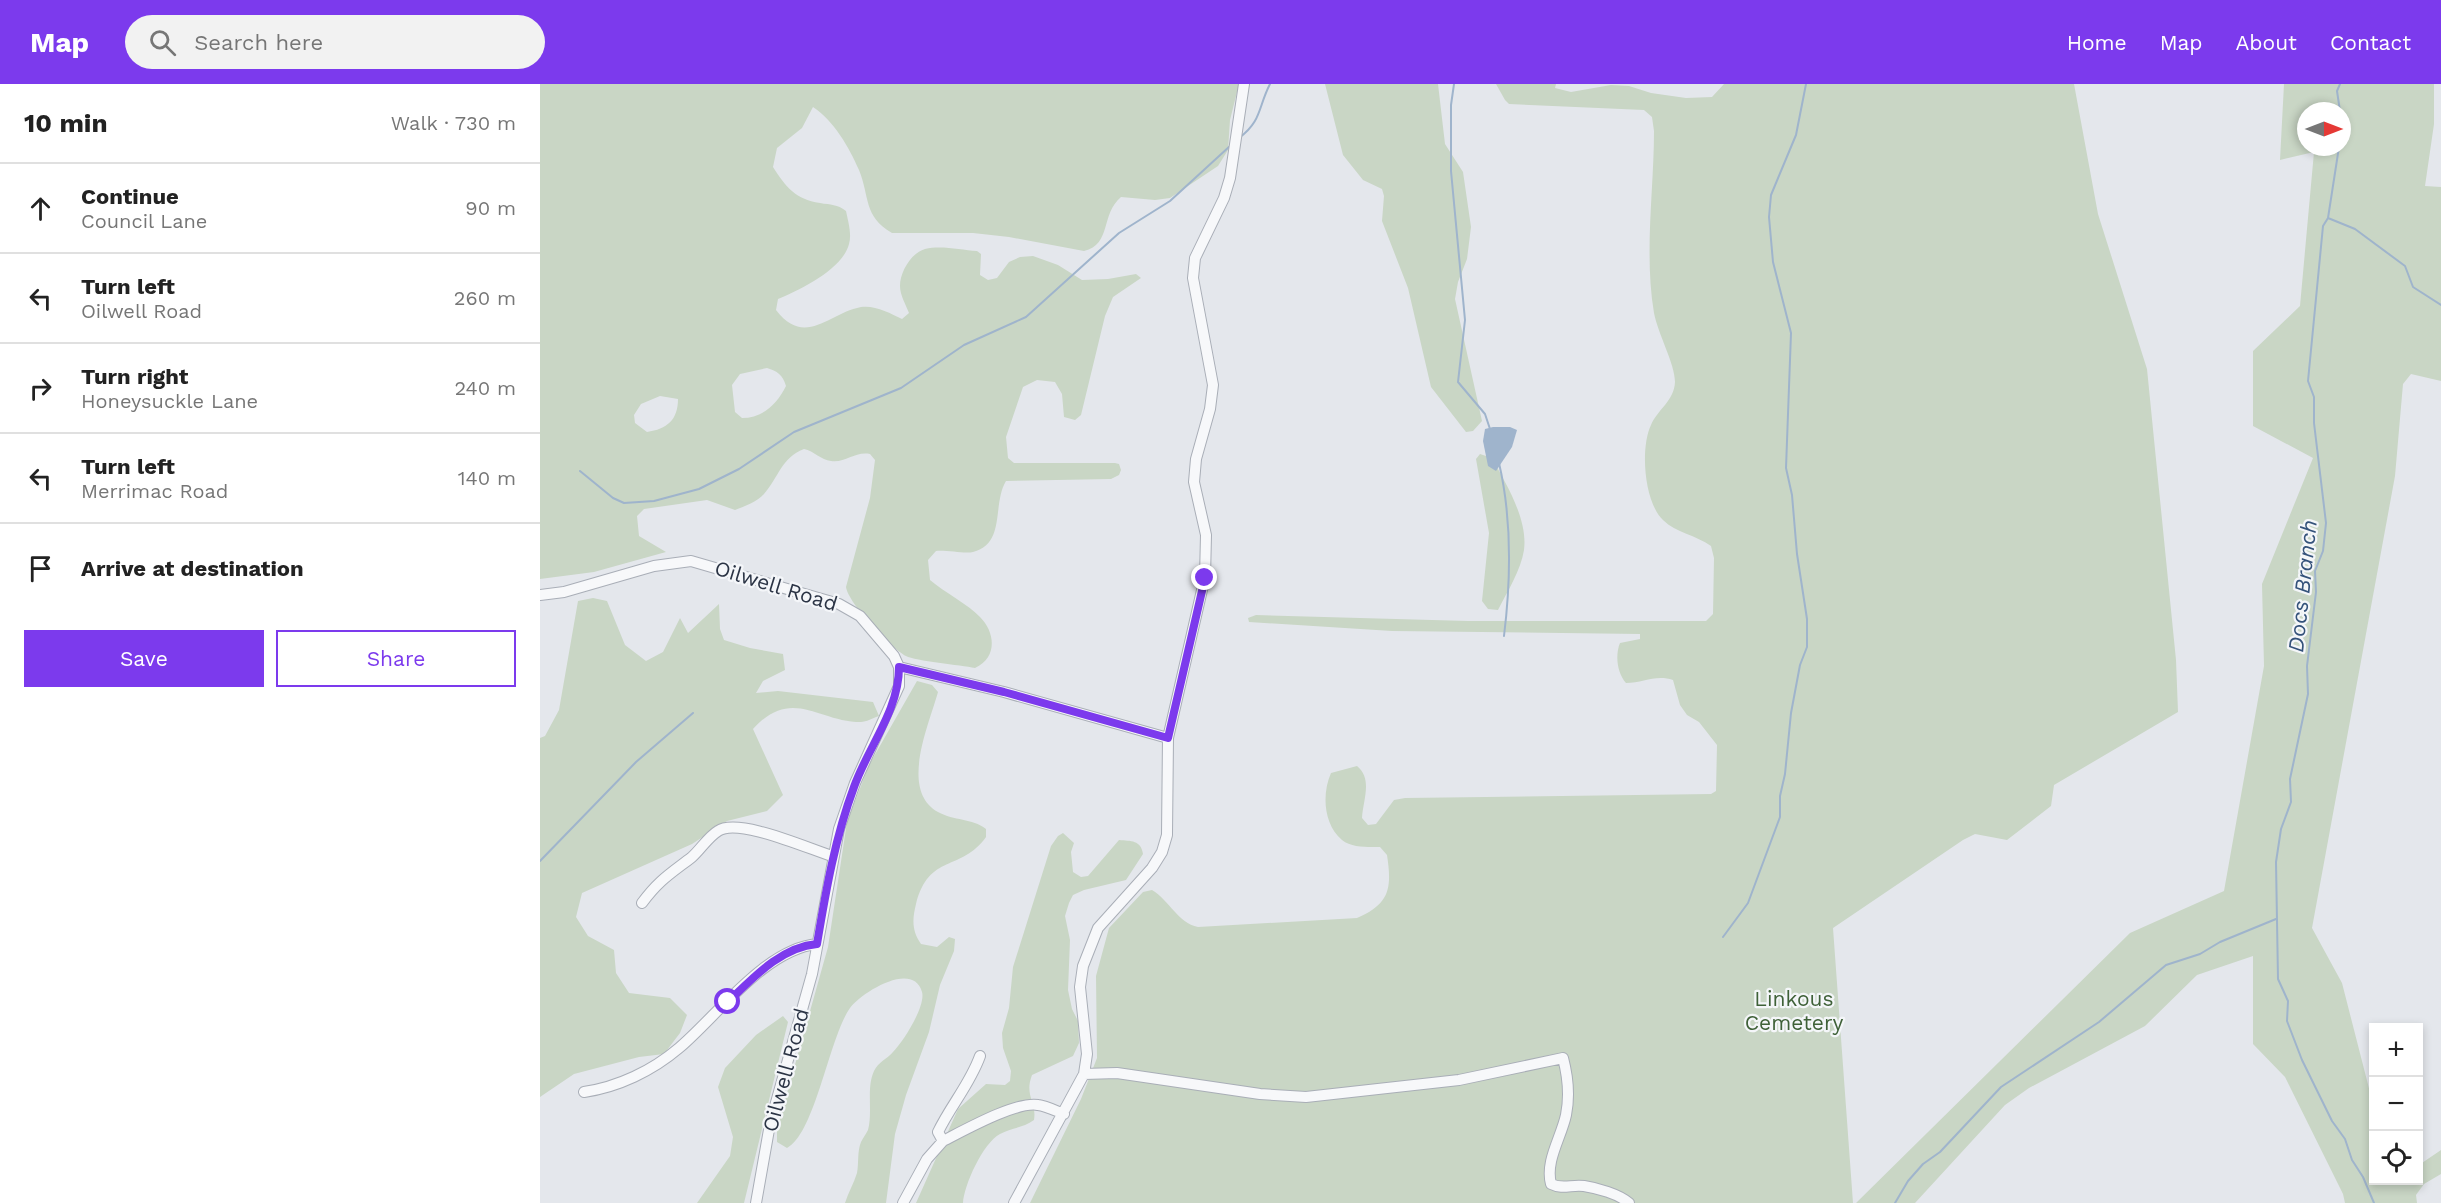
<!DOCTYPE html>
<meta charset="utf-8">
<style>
body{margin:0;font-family:"Work Sans",sans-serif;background:#f2f2f2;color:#222}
.controls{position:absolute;right:18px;bottom:18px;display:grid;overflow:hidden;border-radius:0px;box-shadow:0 3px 9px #0003}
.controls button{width:54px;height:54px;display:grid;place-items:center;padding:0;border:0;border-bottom:2px solid #e0e0e0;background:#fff;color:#222;font:30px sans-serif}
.compass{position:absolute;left:1757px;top:18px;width:54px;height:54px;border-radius:50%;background:#fff;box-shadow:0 3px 9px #0003;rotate:90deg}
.stop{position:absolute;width:18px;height:18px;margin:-14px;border:4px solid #7c3aed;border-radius:50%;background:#fff}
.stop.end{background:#7c3aed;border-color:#fff;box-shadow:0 2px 6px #0008}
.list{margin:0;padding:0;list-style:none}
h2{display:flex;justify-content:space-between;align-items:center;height:78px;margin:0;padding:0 24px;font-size:26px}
h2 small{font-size:20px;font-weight:400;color:#767676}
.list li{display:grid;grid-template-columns:39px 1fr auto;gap:18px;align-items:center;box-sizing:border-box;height:90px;padding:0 24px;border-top:2px solid #e0e0e0}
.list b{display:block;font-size:22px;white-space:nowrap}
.list p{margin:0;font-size:20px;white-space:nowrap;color:#767676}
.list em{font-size:20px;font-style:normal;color:#767676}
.actions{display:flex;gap:12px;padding:18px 24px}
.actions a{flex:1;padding:14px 0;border:2px solid #7c3aed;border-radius:0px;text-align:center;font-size:21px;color:#7c3aed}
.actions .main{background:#7c3aed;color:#fff}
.icon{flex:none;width:33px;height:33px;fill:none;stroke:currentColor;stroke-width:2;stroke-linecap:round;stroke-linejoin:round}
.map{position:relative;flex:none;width:1901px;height:1119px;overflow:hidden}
header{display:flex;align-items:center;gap:36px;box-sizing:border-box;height:84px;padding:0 30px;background:#7c3aed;color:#fff}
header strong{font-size:28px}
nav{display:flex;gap:33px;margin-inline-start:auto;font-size:21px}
.search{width:420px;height:54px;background:#f2f2f2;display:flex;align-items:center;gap:15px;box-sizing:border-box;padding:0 21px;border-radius:33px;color:#767676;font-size:22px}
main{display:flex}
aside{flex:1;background:#fff}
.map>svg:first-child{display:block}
.green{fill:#c9d6c5;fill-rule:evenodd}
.water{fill:#9fb4cc}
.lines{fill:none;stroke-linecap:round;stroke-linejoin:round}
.stream{stroke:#9fb4cc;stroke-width:2}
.minor-casing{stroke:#a9aeb7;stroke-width:12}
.minor{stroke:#f7f8fa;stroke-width:10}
.route{stroke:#7c3aed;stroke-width:8}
.labels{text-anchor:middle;stroke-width:4.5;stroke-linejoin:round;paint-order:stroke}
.street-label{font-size:21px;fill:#2b3445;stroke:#f4f6f9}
.park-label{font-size:21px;fill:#3f6138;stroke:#f4f6f9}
.water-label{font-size:22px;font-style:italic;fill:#34527a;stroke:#f4f6f9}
</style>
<header>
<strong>Map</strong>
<div class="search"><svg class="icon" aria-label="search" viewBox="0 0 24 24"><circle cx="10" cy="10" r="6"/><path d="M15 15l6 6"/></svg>Search here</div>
<nav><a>Home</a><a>Map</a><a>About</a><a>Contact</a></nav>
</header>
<main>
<aside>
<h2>10 min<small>Walk · 730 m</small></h2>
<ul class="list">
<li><svg class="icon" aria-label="ahead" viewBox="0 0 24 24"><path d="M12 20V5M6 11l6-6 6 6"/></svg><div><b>Continue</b><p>Council Lane</p></div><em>90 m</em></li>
<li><svg class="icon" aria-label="left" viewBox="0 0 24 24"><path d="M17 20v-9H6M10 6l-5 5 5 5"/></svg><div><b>Turn left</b><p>Oilwell Road</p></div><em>260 m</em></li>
<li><svg class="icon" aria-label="right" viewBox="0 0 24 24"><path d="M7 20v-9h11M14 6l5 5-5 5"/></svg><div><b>Turn right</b><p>Honeysuckle Lane</p></div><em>240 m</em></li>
<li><svg class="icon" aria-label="left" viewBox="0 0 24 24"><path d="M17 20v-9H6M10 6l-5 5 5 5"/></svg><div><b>Turn left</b><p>Merrimac Road</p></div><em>140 m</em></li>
<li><svg class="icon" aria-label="arrive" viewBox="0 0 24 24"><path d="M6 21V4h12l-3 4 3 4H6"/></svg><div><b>Arrive at destination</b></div></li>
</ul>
<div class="actions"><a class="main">Save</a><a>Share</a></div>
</aside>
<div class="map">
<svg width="1901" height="1119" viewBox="0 0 1901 1119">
<rect width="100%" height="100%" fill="#e4e7ec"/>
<path class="green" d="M0,0H699L690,36L688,66L678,82L630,114L615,116L581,113C560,131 572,160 544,167L469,153L433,149H352C323,132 330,113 319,86C309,63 294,37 273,23L262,44L237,64L233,83C246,103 255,115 280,119C291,121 297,120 306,127C308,137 312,150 309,160C303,185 260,206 238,215L236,226C265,264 289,229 321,223C335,221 350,229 362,235L369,229C366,221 360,211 360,202C360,188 371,169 385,165C401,161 421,166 437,167L441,170L440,191L448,196L457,194L469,178L480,173L493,172L518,181L542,196L568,195L596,190L601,194L573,213L565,232L541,331L535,336L524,333L522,310L515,298L497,296L483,303L466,353L468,374L474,379H575L579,380L581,386L579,391L571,395L466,397C452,420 466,460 433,468C425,470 407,466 396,467L388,476L390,496C404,508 429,521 440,533C456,549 457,574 435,584C421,581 375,577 366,572C351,564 308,519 306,503L330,414L335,376L330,370C315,367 306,379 291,377C281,376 274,367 264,365C241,374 239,393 224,410C217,418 205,422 195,426L167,416L104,425L97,432L99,452L126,468L54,488L0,495ZM227,284C237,287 243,291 246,302C237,320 223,334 202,334L195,328L192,301L200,290ZM120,312L138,315C138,336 127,345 107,348L95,339L94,331L101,320Z
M785,0H898L905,60L923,88L931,143L927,175L918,198L915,215L942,337L933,347L926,348L891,303L868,204L842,137L844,112L842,105L823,96L803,71Z
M956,0H1016L1015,4L1031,8L1071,1L1089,2L1111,9L1146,14L1172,13L1184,0H1534L1558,130L1607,285L1636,576L1638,628L1514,701L1511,722L1467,756L1435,750L1423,756L1293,844L1313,1119H490L541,1015L557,974L556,892L569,844L603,808L612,806C629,816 638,839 658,843L817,834C850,820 852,804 847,771L840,763C828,763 812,764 802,756C783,740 782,709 791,689L817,682C833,695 823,716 822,734L828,741L836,740L854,716L865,714L1171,710L1176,707L1177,661L1159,638L1147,631L1140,621L1133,596C1116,590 1103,599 1086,599C1077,589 1075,571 1080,559L1100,555V550L852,547L709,538L708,534L716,531L928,537H1166L1173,530L1174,474L1171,462C1156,451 1136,449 1123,436C1104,418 1100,364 1111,341C1118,325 1134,317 1135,298C1135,280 1118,250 1114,229C1104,170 1114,106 1114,47L1112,33L1104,26L969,20L965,16Z
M1744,0H1894V40L1885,102L1901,103V297L1871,290L1863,300L1855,392L1772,844L1802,899L1833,1020L1834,1096H1878L1879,1081L1901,1066V1090L1884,1100L1876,1111L1877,1119H1805L1803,1110L1745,993L1713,960V872L1657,891L1605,942L1489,1004L1465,1021L1375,1119H1316L1590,849L1684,807L1724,582L1722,500L1773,374L1713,342V267L1760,222L1774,68L1740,76ZM1766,27H1802V63H1766Z
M940,370L952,374C966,400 988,435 984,466C981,486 967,508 958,526L948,525L942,517L949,449L936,375Z
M53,514L67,517L85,561L106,577L123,568L140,534L148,549L179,520L180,545L184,556L210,564L243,570L245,586L223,597L216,609L238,607L333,618L339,632C333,634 326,638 321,638C278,638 252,602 213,645L243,711L227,727L187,737L152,760L42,809L36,833L48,852L74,866L76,889L89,909L130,914L147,931L140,949L124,970L99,973L34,990L0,1013V654L5,652L19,626L38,517Z
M377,597L392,601L398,608C389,641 359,706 398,728C414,737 432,734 446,745V753C421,788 389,769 376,820C372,836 372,847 381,860L397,863L409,853L415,855L414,867L400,901L389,948L366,1011L355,1050L346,1119H305C308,1109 314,1099 317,1089C319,1079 317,1068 321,1058C323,1054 326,1050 328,1046C333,1028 326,1004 334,987C338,978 347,975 353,968C363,958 386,922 382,908C373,876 321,909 310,924C289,954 275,1050 247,1064L237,1058V1045L288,863L307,738L329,681Z
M523,749L534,759L531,768L533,788L541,793L548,792L579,756C591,757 601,756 603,770L586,796L544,806L533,811L529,819L525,832L530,856L528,906L532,925L538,937L539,959L533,972L492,991C484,1012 497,1018 494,1036C483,1044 471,1044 460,1050C443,1059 424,1101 423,1119H376L418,1025L446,1000L465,1001L470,997L471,987L463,964L462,949L469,924L473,883L511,762L518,752Z
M243,932L248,938L204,1119H157L190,1072L193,1053L178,1003L185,984L216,951Z"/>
<path class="water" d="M953,343H970L977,346L972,363L956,387L948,382L943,357L945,345Z"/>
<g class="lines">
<path class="stream" d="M914,0L911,21V87L925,236L918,298L945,330L950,345
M1800,27L1797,7L1800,0
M1802,37V43
M699,54C722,37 718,23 730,0
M1799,63L1788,134L1783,142L1768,297L1774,313V339L1786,439L1783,467L1775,487L1776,508L1767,582L1768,610L1750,695L1751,718L1741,745L1736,778L1738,895L1748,917L1747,937L1762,976L1792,1037L1805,1055L1812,1076L1823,1093L1834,1119
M1788,134L1815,145L1865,182L1873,203L1901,221
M959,379C972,435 971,495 964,552
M40,387L73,414L84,419L114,417L159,405L199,385L254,348L361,304L424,261L486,233L579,149L630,117L690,62
M0,777L96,678L153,629
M1183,853L1208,819L1240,733V712L1245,690L1251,629L1260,581L1267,563V535L1257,470L1252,411L1246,384L1251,249L1233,178L1229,133L1231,111L1256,51L1266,0
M1355,1119L1368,1097L1383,1080L1400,1068L1461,1003L1559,938L1626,881L1660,870L1680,858L1736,835"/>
<g class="minor-casing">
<path id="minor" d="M0,511L24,508L114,482L151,477L299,520L320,532L354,572L359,583V602L315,699L299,745L272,890L230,1040L216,1119
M359,583L464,608L628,654
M102,819C119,796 130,790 152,773C161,765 168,753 178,747C198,733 269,765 292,772
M544,990L577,989L720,1010L766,1013L919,996L1023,974C1028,993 1030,1011 1026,1031C1021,1054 1005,1077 1011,1100C1023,1106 1032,1100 1044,1102C1057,1104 1079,1110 1089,1119
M44,1008C78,1003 112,987 139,964C177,932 225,865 277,860
M403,1057C423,1047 476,1017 498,1021C506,1022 516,1027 524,1030
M363,1119L387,1075L403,1057L398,1048C411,1021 430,1000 440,972
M474,1119L544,990L547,970L540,903L543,882L558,844L612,784L622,768L627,751L628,654L665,493L666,451L654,398L656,375L670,325L673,301L653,194L655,174L684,114L690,94L704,0"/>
</g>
<use href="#minor" class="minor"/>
</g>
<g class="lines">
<path class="route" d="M188,918C213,894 241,863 277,860C286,806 295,754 314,703C328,663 359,627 359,583L464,608L628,654L665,494"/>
</g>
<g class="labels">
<g class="street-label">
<text transform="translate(236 502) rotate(17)" y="7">Oilwell Road</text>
<text transform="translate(246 986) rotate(-75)" y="7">Oilwell Road</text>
</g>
<g class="park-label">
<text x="1254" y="922">Linkous<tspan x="1254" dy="24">Cemetery</tspan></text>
</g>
<g class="water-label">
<text transform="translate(1762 502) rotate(-84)" y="8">Docs Branch</text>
</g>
</g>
</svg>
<div class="controls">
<button>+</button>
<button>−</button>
<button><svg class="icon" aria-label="locate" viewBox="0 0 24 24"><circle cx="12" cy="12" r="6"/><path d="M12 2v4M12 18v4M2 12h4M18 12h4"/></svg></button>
</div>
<svg class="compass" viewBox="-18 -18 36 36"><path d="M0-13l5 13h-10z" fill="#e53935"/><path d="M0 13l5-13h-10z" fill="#767676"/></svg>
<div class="stop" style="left:188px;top:918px"></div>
<div class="stop end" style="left:665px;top:494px"></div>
</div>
</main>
